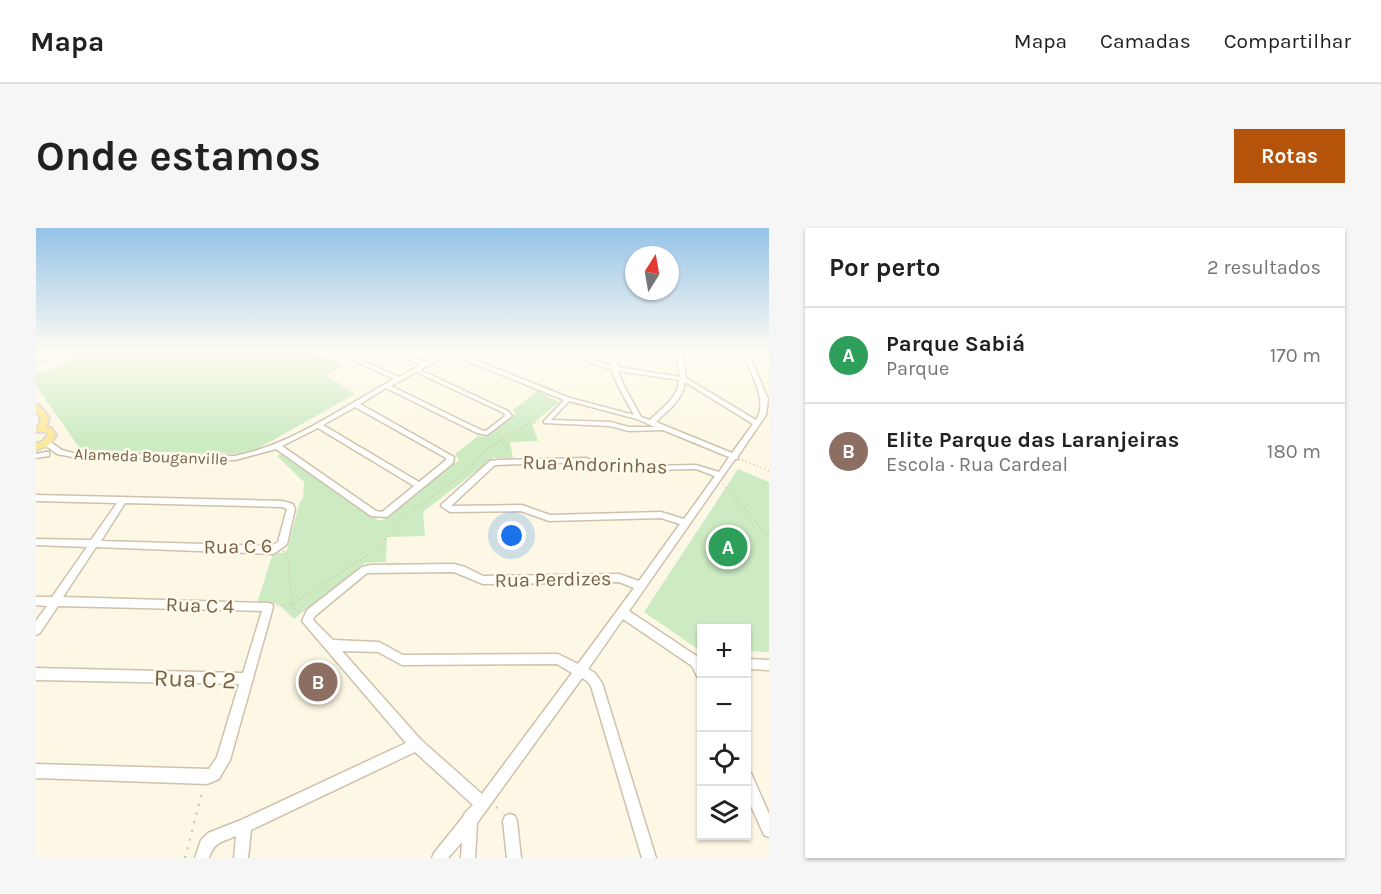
<!DOCTYPE html>
<html lang="pt">
<meta charset="utf-8">
<style>
body{margin:0;font-family:Karla,sans-serif;background:#f6f6f6;color:#202124}
.controls{position:absolute;right:18px;bottom:18px;display:grid;overflow:hidden;border-radius:0px;box-shadow:0 2px 4px #0004}
.controls button{width:54px;height:54px;display:grid;place-items:center;padding:0;border:0;border-bottom:2px solid #e0e0e0;background:#fff;color:#202124;font:30px sans-serif}
.compass{position:absolute;left:589px;top:18px;width:54px;height:54px;border-radius:50%;background:#fff;box-shadow:0 2px 4px #0004;rotate:11deg}
.you{position:absolute;left:476px;top:308px;width:21px;height:21px;margin:-15px;border:4px solid #fff;border-radius:50%;background:#1a73e8;box-shadow:0 0 0 9px #1a73e833}
.badge{display:grid;place-items:center;width:39px;height:39px;border-radius:50%;background:#b45309;color:#fff;font-size:20px;font-weight:700}
.pin{position:absolute;translate:-50% -50%;border:3px solid #fff;box-shadow:0 2px 6px #0006}
.list{margin:0;padding:0;list-style:none}
h2{display:flex;justify-content:space-between;align-items:center;height:78px;margin:0;padding:0 24px;font-size:26px}
h2 small{font-size:20px;font-weight:400;color:#757577}
.list li{display:grid;grid-template-columns:39px 1fr auto;gap:18px;align-items:center;box-sizing:border-box;height:96px;padding:0 24px;border-top:2px solid #e0e0e0}
.list b{display:block;font-size:22px;white-space:nowrap}
.list p{margin:0;font-size:20px;white-space:nowrap;color:#757577}
.list em{font-size:20px;font-style:normal;color:#757577}
.icon{flex:none;width:33px;height:33px;fill:none;stroke:currentColor;stroke-width:2;stroke-linecap:round;stroke-linejoin:round}
.map{position:relative;flex:none;width:733px;height:630px;overflow:hidden;border-radius:0px}
header{display:flex;align-items:center;gap:36px;box-sizing:border-box;height:84px;padding:0 30px;background:#fff;border-bottom:2px solid #e0e0e0}
header strong{font-size:28px}
nav{display:flex;gap:33px;margin-inline-start:auto;font-size:21px}
.intro{display:flex;align-items:center;justify-content:space-between;box-sizing:border-box;height:144px;padding:0 36px}
h1{margin:0;font-size:42px}
.button{padding:15px 27px;border-radius:0px;background:#b45309;color:#fff;font-size:21px;font-weight:700}
main{display:flex;gap:36px;padding:0 36px}
aside{flex:1;background:#fff;border-radius:0px;box-shadow:0 2px 4px #0004}
.map>svg:first-child{display:block}
.green{fill:#cdebc3}
.lines{fill:none;stroke-linecap:round;stroke-linejoin:round}
.minor-casing{stroke:#cfc1ab;stroke-width:3}
.major-casing{stroke:#ded9d3;stroke-width:4}
.path-far1{stroke:#d8bf9f;stroke-width:1.5;stroke-dasharray:1 3;stroke-linecap:butt}
.path{stroke:#d8bf9f;stroke-width:2;stroke-dasharray:2 7;stroke-linecap:butt}
.minor{fill:#fff;fill-rule:evenodd}
.major{fill:#fde99c;fill-rule:evenodd}
.labels{text-anchor:middle;stroke-width:5;stroke-linejoin:round;paint-order:stroke}
.far-street-label{font-size:16px;fill:#776149;stroke:#fffbec}
.street-label{font-size:20px;fill:#776149;stroke:#fffbec}
.near-street-label{font-size:24px;fill:#776149;stroke:#fffbec}
</style>
<header>
<strong>Mapa</strong>
<nav><a>Mapa</a><a>Camadas</a><a>Compartilhar</a></nav>
</header>
<div class="intro"><h1>Onde estamos</h1><a class="button">Rotas</a></div>
<main>
<div class="map">
<svg width="733" height="630" viewBox="0 0 733 630">
<rect width="100%" height="100%" fill="#fdf8e5"/>
<path class="green" d="M39,124H279L309,137L290,147L319,166L212,226L45,222L0,158V145L30,135L34,126Z
M501,163L523,174L496,196L502,213L474,214L477,230H457L387,284L389,308L351,309L350,334L329,335L258,391L242,376L221,375L237,325H247L251,322L264,273L267,271L268,254L241,228L244,226L342,292H347L423,232L419,226L442,208L451,209L480,186L477,182Z
M702,241L733,254V424L711,423L710,400H666L665,422H663L608,384Z"/>
<g class="lines">
<g class="minor-casing">
<path id="minor" d="M20,124H29L0,135V131Z
M298,124H306L363,149L385,137L356,124H364L389,134L410,124H419L534,170L598,187L582,158L576,142L525,124H534L576,138L575,124H581L582,139L644,149L640,124H646L650,150L720,192C733,173 714,144 706,124H712L732,171L730,187L702,228V231H699L593,383L662,429H666V451L662,450L656,438L587,391L552,441L559,445L566,455L620,630H606L555,458L551,453L546,450L441,595L439,630H425L426,614L412,630H396L398,625L427,589L429,585L437,577L379,524L215,602L212,630H198L200,608C186,614 178,614 173,630H159L165,612L172,605L205,592L370,515L266,393L271,382L326,339L335,337L418,336L429,339L447,348L583,346L603,353L644,296L625,290L513,293L485,283L414,284L405,278L406,276L454,233L462,232L551,230L569,239L660,237L683,244L693,229L627,202L593,203L574,198L508,195V193L528,172L414,126L384,142L472,183L476,188L451,207L441,205L350,160L324,176L418,229L417,235L351,289L335,288L240,221L199,232L37,229L21,226L6,215L10,213H13L26,222L37,225L199,228C257,216 307,179 358,151ZM582,143L643,152C642,170 626,180 614,192L605,189L588,158ZM380,144L468,185L469,188L450,203L445,202L355,158ZM649,154L717,196L696,225L620,194C631,183 647,172 649,154ZM533,173L601,191L619,199H593L574,194L515,192ZM319,179L410,230V232L383,254L287,197ZM282,200L378,258L346,284L340,283L246,218ZM550,234L568,243L660,241L679,248L648,291L625,284L514,287L486,277L415,278L459,237ZM418,344L447,356L583,354L598,360L542,436L522,426L367,427L343,414L297,412L277,392L279,388L331,345ZM306,423L342,424L366,437L521,436L536,445L446,566L385,512Z
M10,224H13V228L0,230V226Z
M0,267L246,273L257,276L259,281L251,316L249,318L237,326L60,319L27,369L232,375L236,376L237,379L194,532L183,551L171,556L0,550V536L173,541L181,529L203,456L0,452V440L207,445L226,383L22,378L4,405L0,407V393L11,378L0,377V369H16L51,319L0,317V311L55,312L81,275L0,273ZM89,275L246,279L251,281L242,314L235,318L65,313Z
M710,431L733,432V442L710,441Z
M710,544L715,545L733,586V609L728,607L710,567Z
M474,586L479,588L481,593L485,630H471L467,593L469,588Z"/>
</g>
<g class="major-casing">
<path id="major" d="M0,177H3L13,190L10,200H15L20,207L13,217L0,222V216L7,213L12,207L10,204H0V200H2L5,190L0,184Z"/>
</g>
<path class="path-far1" d="M706,232L733,243
M687,256L733,309
M247,323L252,330L256,376L340,322L370,288L423,249L452,220L488,198L503,194
M241,377L256,376L264,386"/>
<path class="path" d="M460,579L467,585
M149,630L167,561"/>
<use href="#minor" class="minor"/>
<use href="#major" class="major"/>
</g>
<linearGradient id="sky" x2="0" y2="1"><stop stop-color="#95c3e8"/><stop offset="0.58" stop-color="#fefcf3"/><stop offset="1" stop-color="#fefcf3" stop-opacity="0"/></linearGradient>
<rect width="733" height="212" fill="url(#sky)"/>
<g class="labels">
<g class="far-street-label">
<text transform="translate(115 228) rotate(2)" y="6">Alameda Bouganville</text>
</g>
<g class="street-label">
<text transform="translate(559 236) rotate(2)" y="7">Rua Andorinhas</text>
<text transform="translate(202 318) rotate(-1)" y="7">Rua C 6</text>
<text transform="translate(517 351) rotate(-1)" y="7">Rua Perdizes</text>
<text transform="translate(164 377) rotate(2)" y="7">Rua C 4</text>
</g>
<g class="near-street-label">
<text transform="translate(159 451) rotate(2)" y="8">Rua C 2</text>
</g>
</g>
</svg>
<div class="controls">
<button>+</button>
<button>−</button>
<button><svg class="icon" aria-label="locate" viewBox="0 0 24 24"><circle cx="12" cy="12" r="6"/><path d="M12 2v4M12 18v4M2 12h4M18 12h4"/></svg></button>
<button><svg class="icon" aria-label="layers" viewBox="0 0 24 24"><path d="M12 4l9 5-9 5-9-5zM3 14l9 5 9-5"/></svg></button>
</div>
<svg class="compass" viewBox="-18 -18 36 36"><path d="M0-13l5 13h-10z" fill="#e53935"/><path d="M0 13l5-13h-10z" fill="#757577"/></svg>
<div class="you"></div>
<div class="pin badge" style="left:692px;top:319px;background:#2e9e5b">A</div>
<div class="pin badge" style="left:282px;top:454px;background:#8d6e63">B</div>
</div>
<aside>
<h2>Por perto<small>2 resultados</small></h2>
<ul class="list">
<li><span class="badge" style="background:#2e9e5b">A</span><div><b>Parque Sabiá</b><p>Parque</p></div><em>170 m</em></li>
<li><span class="badge" style="background:#8d6e63">B</span><div><b>Elite Parque das Laranjeiras</b><p>Escola · Rua Cardeal</p></div><em>180 m</em></li>
</ul>
</aside>
</main>
